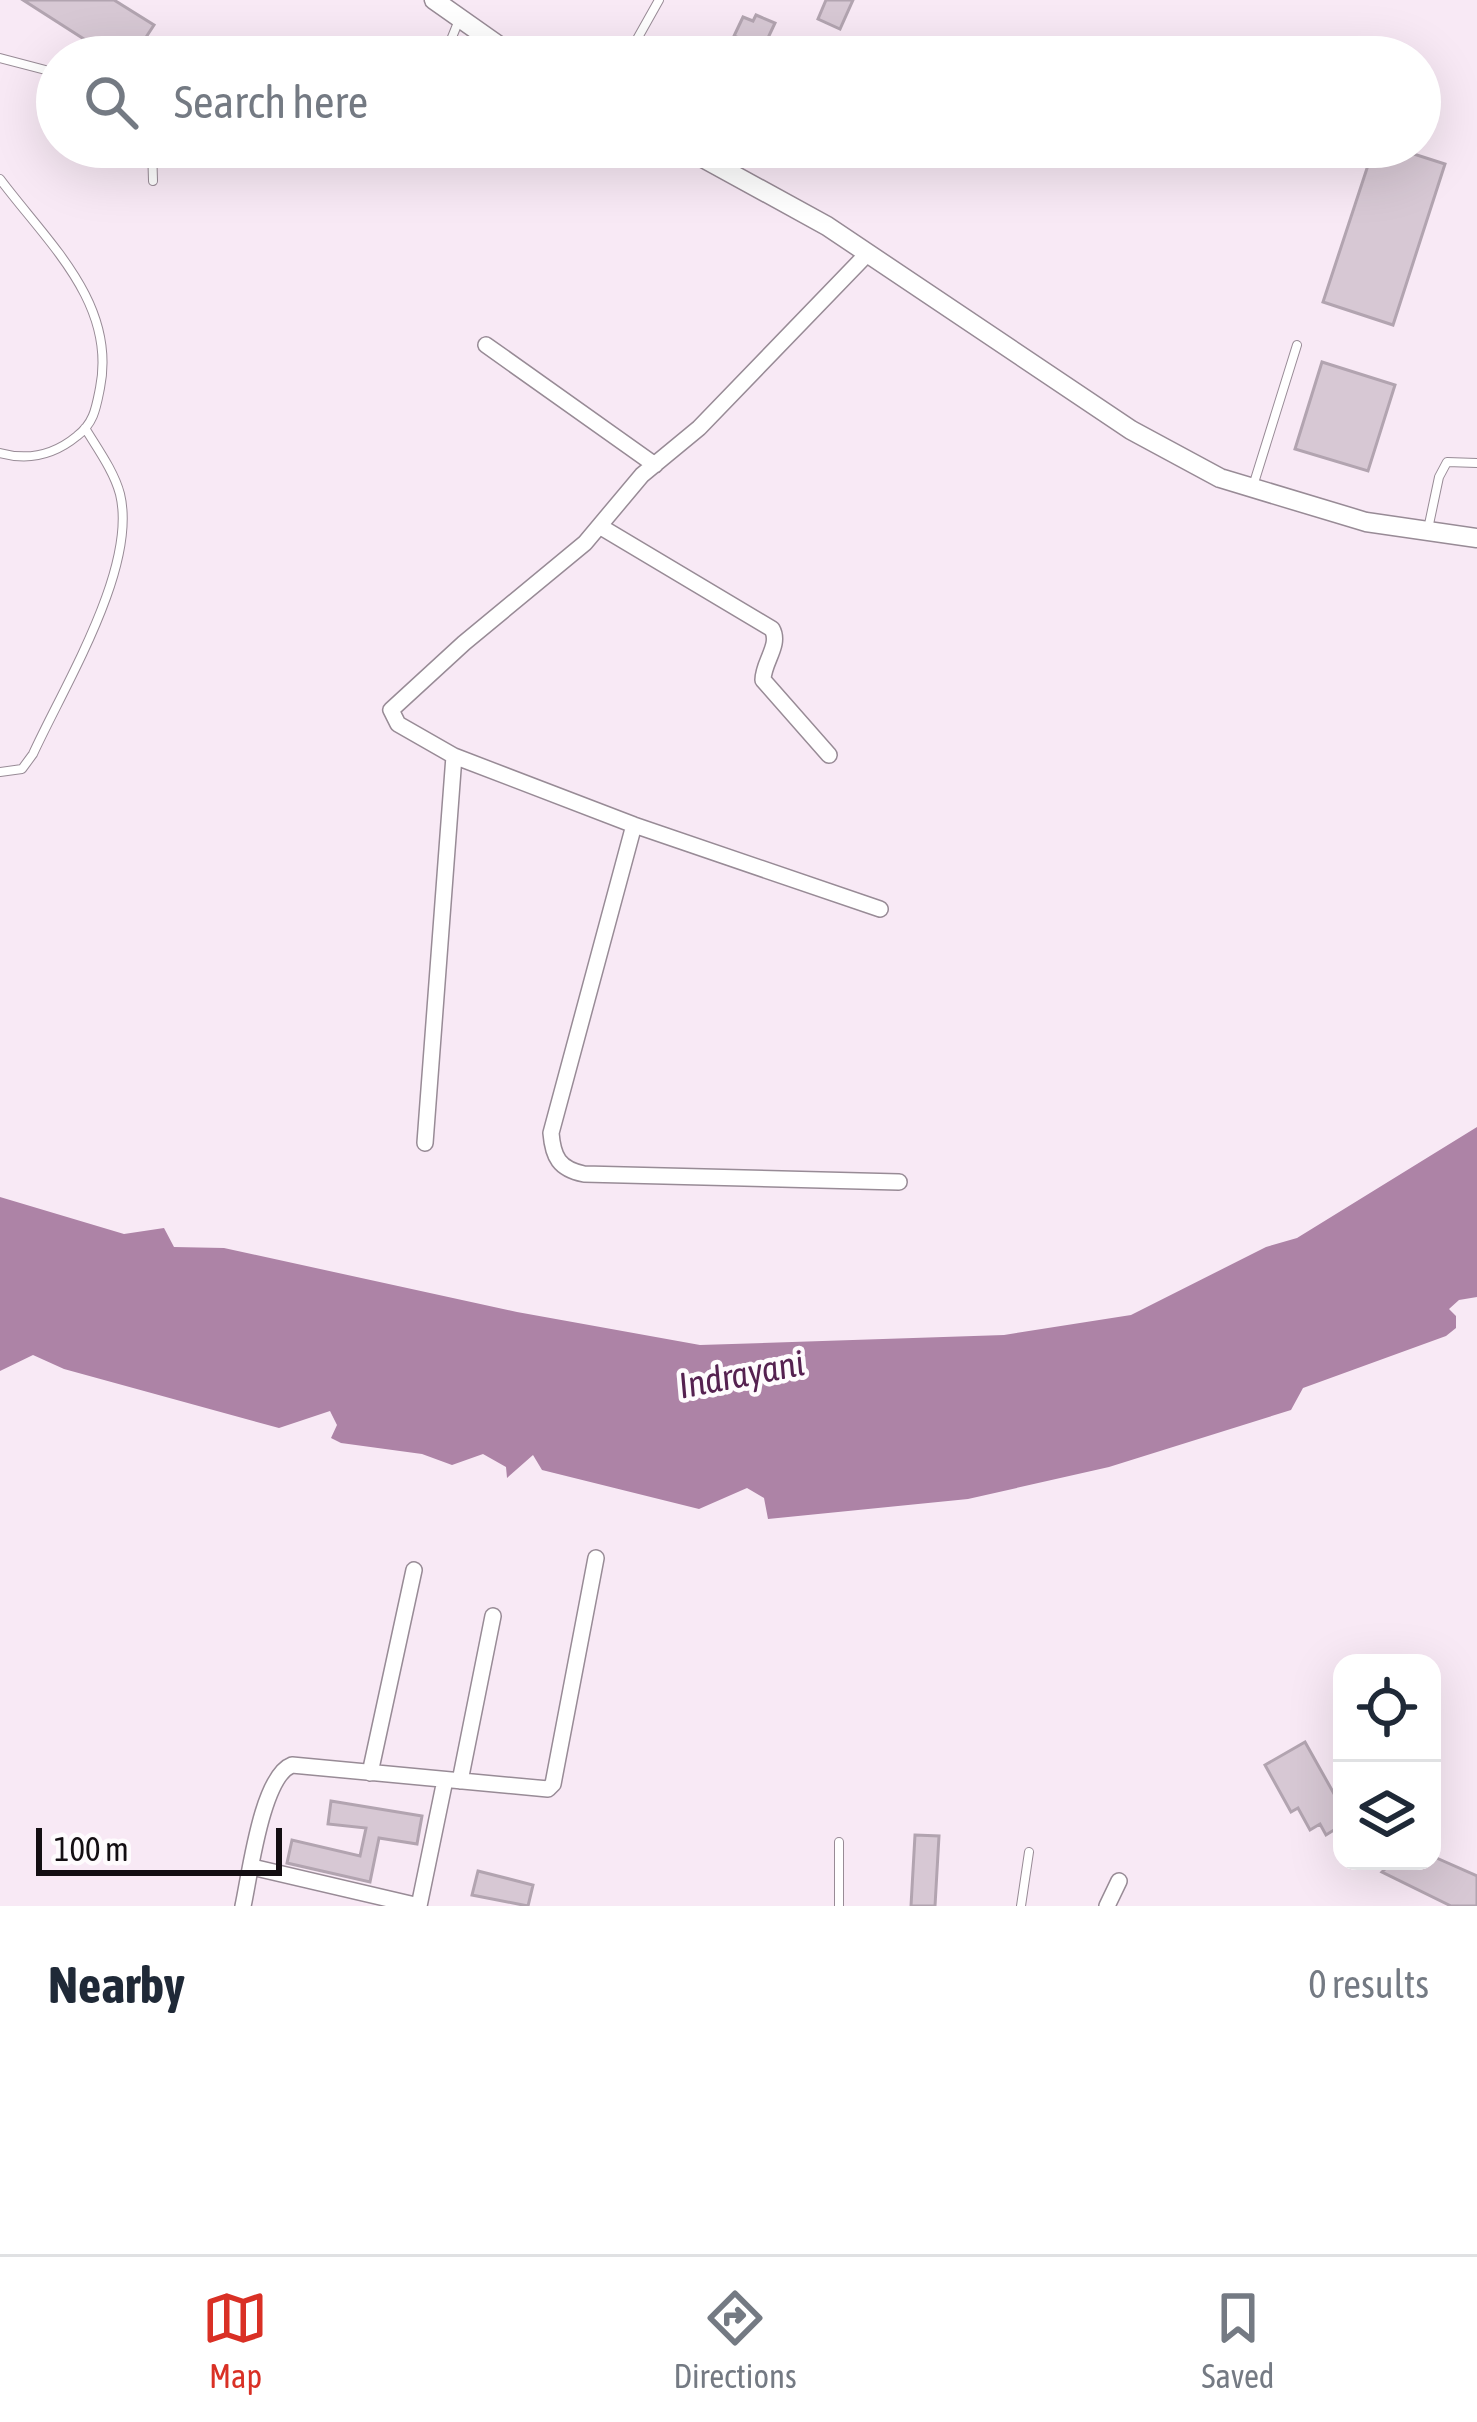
<!DOCTYPE html>
<style>
body{margin:0;font-family:"Asap Condensed",sans-serif;background:#f2f2f3;color:#1f2937}
.controls{position:absolute;right:36px;bottom:36px;display:grid;overflow:hidden;border-radius:24px;box-shadow:0 12px 48px #0002}
.controls button{width:108px;height:108px;display:grid;place-items:center;padding:0;border:0;border-bottom:3px solid #e0e1e3;background:#fff;color:#1f2937;font:60px sans-serif}
.scale{position:absolute;left:36px;bottom:30px;width:246px;box-sizing:border-box;padding-left:12px;border:6px solid #130e12;border-top:0;font-size:33px;line-height:42px;white-space:nowrap;color:#130e12;-webkit-text-stroke:9px #fefbfd;paint-order:stroke}
.list{margin:0;padding:0;list-style:none}
h2{display:flex;justify-content:space-between;align-items:center;height:156px;margin:0;padding:0 48px;font-size:51px}
h2 small{font-size:39px;font-weight:400;color:#747a83}
.icon{flex:none;width:66px;height:66px;fill:none;stroke:currentColor;stroke-width:2;stroke-linecap:round;stroke-linejoin:round}
.map{position:relative;flex:none;width:1477px;height:1906px;overflow:hidden}
.search{position:absolute;background:#fff;box-shadow:0 12px 48px #0002;left:36px;right:36px;top:36px;height:132px;display:flex;align-items:center;gap:30px;box-sizing:border-box;padding:0 42px;border-radius:66px;color:#747a83;font-size:45px}
.sheet{height:348px;background:#fff}
nav{display:flex;justify-content:space-around;align-items:center;box-sizing:border-box;height:168px;border-top:3px solid #e0e1e3;background:#fff;font-size:33px;color:#747a83}
nav a{display:grid;justify-items:center;gap:6px}
nav .on{color:#d93025}
.map>svg:first-child{display:block}
.water{fill:#ad83a6}
.building{fill:#d7c8d4;stroke:#b2a4b0;stroke-width:3}
.lines{fill:none;stroke-linecap:round;stroke-linejoin:round}
.service-casing{stroke:#988b96;stroke-width:10}
.minor-casing{stroke:#988b96;stroke-width:18}
.tertiary-casing{stroke:#988b96;stroke-width:21}
.service{stroke:#fff;stroke-width:8}
.minor{stroke:#fff;stroke-width:15}
.tertiary{stroke:#fff;stroke-width:18}
.labels{text-anchor:middle;stroke-width:9;stroke-linejoin:round;paint-order:stroke}
.water-label{font-size:36px;font-style:italic;fill:#552150;stroke:#fefbfd}
</style>
<div class="map">
<svg width="1477" height="1906" viewBox="0 0 1477 1906">
<rect width="100%" height="100%" fill="#f8e9f5"/>
<path class="water" d="M1477,1127V1297L1459,1300L1449,1309L1456,1316V1328L1446,1336L1303,1388L1291,1410L1109,1467L968,1499L768,1519L764,1498L747,1488L699,1509L542,1470L533,1455L507,1478L506,1467L483,1454L452,1465L422,1454L341,1443L331,1438L337,1425L330,1411L279,1428L64,1369L33,1355L0,1371V1197L124,1234L164,1228L174,1247L224,1248L517,1312L700,1345L1004,1335L1131,1315L1266,1247L1297,1238Z"/>
<path class="building" d="M23,0H114L154,25L133,57H112Z
M826,0H853L840,29L818,19Z
M756,15L775,23L759,57L736,50L741,39L734,36L743,17L753,21Z
M1374,147H1392L1445,164L1393,325L1323,302Z
M1322,362L1395,385L1368,471L1295,449Z
M1305,1742L1342,1808V1825L1326,1835L1320,1824L1310,1830L1298,1808L1291,1812L1265,1765Z
M331,1801L422,1816L417,1844L379,1838L370,1882L287,1863L292,1840L360,1856L366,1828L328,1824Z
M915,1835L939,1836L935,1906H911Z
M1432,1856L1477,1876V1906H1451L1382,1872L1393,1861H1432Z
M478,1871L533,1885L528,1906L472,1895Z"/>
<g class="lines">
<g class="service-casing">
<path id="service" d="M444,57L459,20
M615,57L636,41L659,0
M0,58L57,73
M152,147L153,181
M0,179C47,242 117,303 100,388C96,408 94,423 77,436C54,455 29,461 0,453
M1253,486L1297,345
M1428,529L1439,477L1447,462L1477,463
M0,772L22,769L33,754C64,686 138,567 120,494C114,471 97,448 85,428
M839,1842V1906
M1021,1906L1029,1852"/>
</g>
<g class="minor-casing">
<path id="minor" d="M486,345L655,465
M601,527L772,629C781,645 763,662 763,680L829,755
M454,756L634,825L880,909
M634,825L551,1133C553,1157 559,1169 584,1174L899,1182
M425,1143L454,756L398,724L391,710L464,643L585,543L642,475L699,428L868,253
M370,1773L414,1570
M460,1781L493,1616
M252,1867L419,1906L445,1780
M243,1906C250,1874 262,1776 292,1765L548,1789L553,1784L596,1558
M1107,1906L1119,1881"/>
</g>
<g class="tertiary-casing">
<path id="tertiary" d="M434,0L515,57
M683,147L827,226L1131,430L1220,478L1366,522L1477,538"/>
</g>
<use href="#service" class="service"/>
<use href="#minor" class="minor"/>
<use href="#tertiary" class="tertiary"/>
</g>
<g class="labels">
<g class="water-label">
<text transform="translate(741 1374) rotate(-11)" y="13">Indrayani</text>
</g>
</g>
</svg>
<div class="controls">
<button><svg class="icon" aria-label="locate" viewBox="0 0 24 24"><circle cx="12" cy="12" r="6"/><path d="M12 2v4M12 18v4M2 12h4M18 12h4"/></svg></button>
<button><svg class="icon" aria-label="layers" viewBox="0 0 24 24"><path d="M12 4l9 5-9 5-9-5zM3 14l9 5 9-5"/></svg></button>
</div>
<div class="scale">100 m</div>
<div class="search"><svg class="icon" aria-label="search" viewBox="0 0 24 24"><circle cx="10" cy="10" r="6"/><path d="M15 15l6 6"/></svg>Search here</div>
</div>
<section class="sheet">
<h2>Nearby<small>0 results</small></h2>
<ul class="list">
</ul>
</section>
<nav>
<a class="on"><svg class="icon" aria-label="map" viewBox="0 0 24 24"><path d="M3 6l6-2 6 2 6-2v14l-6 2-6-2-6 2zM9 4v14M15 6v14"/></svg>Map</a>
<a><svg class="icon" aria-label="directions" viewBox="0 0 24 24"><path d="M12 3l9 9-9 9-9-9zM9 14v-3h6M13 9l2 2-2 2"/></svg>Directions</a>
<a><svg class="icon" aria-label="saved" viewBox="0 0 24 24"><path d="M7 4h10v16l-5-4-5 4z"/></svg>Saved</a>
</nav>
